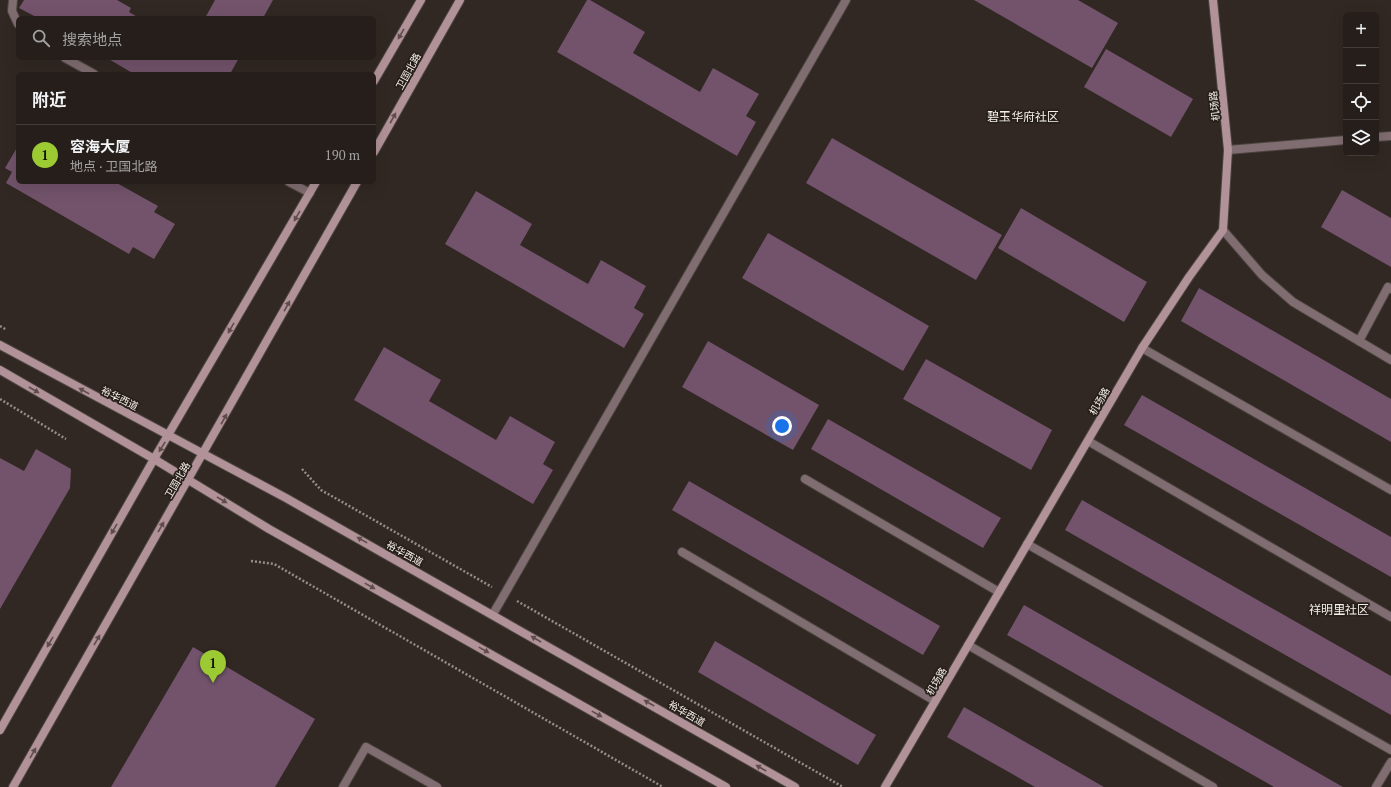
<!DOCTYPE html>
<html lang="zh">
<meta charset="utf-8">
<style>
body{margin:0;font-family:"PT Serif","Noto Sans SC",serif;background:#2d2723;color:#f1f3f6}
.controls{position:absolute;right:12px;top:12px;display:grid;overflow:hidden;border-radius:6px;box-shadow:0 4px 16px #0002}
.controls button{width:36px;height:36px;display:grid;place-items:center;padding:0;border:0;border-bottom:1px solid #423c39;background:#251e1a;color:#f1f3f6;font:20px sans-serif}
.you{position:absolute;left:782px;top:426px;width:14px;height:14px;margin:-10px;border:3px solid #fff;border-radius:50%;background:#1a73e8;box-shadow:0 0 0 6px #1a73e833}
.badge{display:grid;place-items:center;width:26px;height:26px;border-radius:50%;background:#9cca32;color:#111;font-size:13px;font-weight:700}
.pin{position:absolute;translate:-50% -33px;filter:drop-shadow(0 1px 2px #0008)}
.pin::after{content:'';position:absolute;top:21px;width:14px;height:12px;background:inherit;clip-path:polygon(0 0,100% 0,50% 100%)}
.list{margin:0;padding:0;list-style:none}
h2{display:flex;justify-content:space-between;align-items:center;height:52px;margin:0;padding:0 16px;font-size:17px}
h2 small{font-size:13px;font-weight:400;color:#a3a2a2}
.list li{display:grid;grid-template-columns:26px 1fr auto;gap:12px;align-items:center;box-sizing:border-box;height:60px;padding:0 16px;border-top:1px solid #423c39}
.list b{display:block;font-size:15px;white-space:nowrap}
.list p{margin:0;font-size:13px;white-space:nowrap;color:#a3a2a2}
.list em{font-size:13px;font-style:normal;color:#a3a2a2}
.icon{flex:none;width:22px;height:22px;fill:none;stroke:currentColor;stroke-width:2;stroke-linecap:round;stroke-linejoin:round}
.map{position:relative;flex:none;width:1391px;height:787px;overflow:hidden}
.search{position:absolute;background:#251e1a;box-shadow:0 4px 16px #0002;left:16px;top:16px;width:360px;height:44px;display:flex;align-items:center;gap:10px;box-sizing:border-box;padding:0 14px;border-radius:6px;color:#a3a2a2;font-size:15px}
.panel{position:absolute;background:#251e1a;box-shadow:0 4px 16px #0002;left:16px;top:72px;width:360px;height:112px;border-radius:6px}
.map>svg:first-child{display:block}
.building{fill:#72536b}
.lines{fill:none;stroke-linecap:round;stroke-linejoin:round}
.lane-casing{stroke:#4c443f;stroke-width:10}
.street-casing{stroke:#4c443f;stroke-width:10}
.secondary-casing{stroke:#4c443f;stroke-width:10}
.path{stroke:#948d88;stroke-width:2.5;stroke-dasharray:2 2;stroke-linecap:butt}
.lane{stroke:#806d71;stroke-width:8}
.street{stroke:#806d71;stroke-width:8}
.secondary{stroke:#b09298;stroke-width:8}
.oneway{fill:#5e4d4c}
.labels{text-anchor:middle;stroke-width:3.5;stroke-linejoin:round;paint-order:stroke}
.street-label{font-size:10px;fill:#f5efeb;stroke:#271f19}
.quarter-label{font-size:12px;fill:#f5efeb;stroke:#271f19}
</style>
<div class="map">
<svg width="1391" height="787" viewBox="0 0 1391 787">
<rect width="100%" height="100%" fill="#312823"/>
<path class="building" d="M24,0H117L131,8L129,12L139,18H38L19,8Z
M215,0H273L263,18H205Z
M587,0H590L645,32L633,53L700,92L713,68L759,94L746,116L756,122L737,156L557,52Z
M974,0H1078L1118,23L1092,68Z
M1106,49L1193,99L1171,137L1084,87Z
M107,58H239L230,74H134Z
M832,138L1002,235L976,280L806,183Z
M18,146V182H115L158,206L154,212L175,224L154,259L133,247L129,254L6,183L12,172L5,168Z
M1342,190L1391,218V267L1321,227Z
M476,191L532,224L520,245L588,284L601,260L646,286L634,308L644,314L624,348L445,244Z
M1021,208L1147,282L1124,322L998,248Z
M768,233L929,326L903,371L742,278Z
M1199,288L1391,399V442L1181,321Z
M708,341L819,405L793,450L682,387Z
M384,347L441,380L429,401L496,440L510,416L555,442L543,464L553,470L533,504L354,400Z
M926,359L1052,430L1031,470L903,399Z
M1142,395L1391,537V577L1124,425Z
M828,419L1001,518L983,548L811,449Z
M36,449L71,469L70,488L0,609V458L24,471Z
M689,481L940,626L923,655L672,510Z
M1082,500L1391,676V715L1065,530Z
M1024,605L1343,787H1274L1007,635Z
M715,641L876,735L858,765L698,672Z
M193,647L315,719L275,787H111Z
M964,707L1104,787H1035L947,737Z"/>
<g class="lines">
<g class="lane-casing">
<path id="lane" d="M1359,341L1388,287L1391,289
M1142,348L1391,490
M1088,441L1391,617
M805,479L999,592
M1027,544L1391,750
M682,552L935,701
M968,645L1213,787
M343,787L366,747L437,787"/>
</g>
<g class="street-casing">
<path id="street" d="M13,0L12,11L18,24
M65,58L94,74
M1376,137L1391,136
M1228,150L1346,140
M289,182L310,193
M1223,230L1262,275L1293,302L1391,360
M493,614L846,0
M1376,787L1391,762"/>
</g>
<g class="secondary-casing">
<path id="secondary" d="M374,81L421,0
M374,152L460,0
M0,345L286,498L795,787
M0,370L154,459L269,529L726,787
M0,730L154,459L316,182
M13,787L357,182
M885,787L1142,348L1189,277L1223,230L1228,150L1213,0"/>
</g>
<path class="path" d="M0,326L7,330
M0,399L66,439
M302,469L321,490L492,587
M251,561L274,564L663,787
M517,601L843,787"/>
<use href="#lane" class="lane"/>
<use href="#street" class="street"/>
<use href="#secondary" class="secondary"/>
</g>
<defs><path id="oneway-solid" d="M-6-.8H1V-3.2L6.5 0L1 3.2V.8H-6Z"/></defs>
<g class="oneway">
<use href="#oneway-solid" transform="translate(401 34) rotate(120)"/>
<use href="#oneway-solid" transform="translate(393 118) rotate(-61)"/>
<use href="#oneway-solid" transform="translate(297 216) rotate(120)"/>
<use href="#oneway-solid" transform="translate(287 306) rotate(-61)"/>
<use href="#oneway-solid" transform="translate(231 328) rotate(120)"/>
<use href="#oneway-solid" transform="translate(34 390) rotate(30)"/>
<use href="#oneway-solid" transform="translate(84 391) rotate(-151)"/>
<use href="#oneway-solid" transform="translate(224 419) rotate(-61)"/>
<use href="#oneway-solid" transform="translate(162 447) rotate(122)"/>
<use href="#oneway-solid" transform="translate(222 500) rotate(31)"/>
<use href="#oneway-solid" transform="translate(161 527) rotate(-60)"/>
<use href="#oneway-solid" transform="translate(114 529) rotate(120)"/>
<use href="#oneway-solid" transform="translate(362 540) rotate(-151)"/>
<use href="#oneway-solid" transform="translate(370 586) rotate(29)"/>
<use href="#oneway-solid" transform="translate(536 639) rotate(-150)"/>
<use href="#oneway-solid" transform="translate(97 640) rotate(-60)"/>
<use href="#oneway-solid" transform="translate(50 642) rotate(120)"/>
<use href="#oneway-solid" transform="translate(484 650) rotate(29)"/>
<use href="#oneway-solid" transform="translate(649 703) rotate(-150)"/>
<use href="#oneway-solid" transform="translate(597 714) rotate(29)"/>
<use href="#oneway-solid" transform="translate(33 753) rotate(-60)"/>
<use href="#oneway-solid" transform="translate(761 768) rotate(-150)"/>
</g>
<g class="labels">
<g class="street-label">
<text transform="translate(408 71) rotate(-61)" y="4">卫国北路</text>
<text transform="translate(1214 106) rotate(-96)" y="4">机场路</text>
<text transform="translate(120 398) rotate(27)" y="4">裕华西道</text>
<text transform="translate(1099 401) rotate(-60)" y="4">机场路</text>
<text transform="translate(177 480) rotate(-60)" y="4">卫国北路</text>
<text transform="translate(405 553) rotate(29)" y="4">裕华西道</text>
<text transform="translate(936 681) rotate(-60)" y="4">机场路</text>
<text transform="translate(687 713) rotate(30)" y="4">裕华西道</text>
</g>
<g class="quarter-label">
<text x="1023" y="121">碧玉华府社区</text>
<text x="1339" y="614">祥明里社区</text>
</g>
</g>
</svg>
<div class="controls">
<button>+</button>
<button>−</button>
<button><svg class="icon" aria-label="locate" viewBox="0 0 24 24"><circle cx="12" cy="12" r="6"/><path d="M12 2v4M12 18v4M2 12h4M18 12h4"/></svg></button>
<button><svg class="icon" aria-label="layers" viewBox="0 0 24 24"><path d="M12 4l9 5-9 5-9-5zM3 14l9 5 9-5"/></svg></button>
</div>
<div class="you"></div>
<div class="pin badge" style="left:213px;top:683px">1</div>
<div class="search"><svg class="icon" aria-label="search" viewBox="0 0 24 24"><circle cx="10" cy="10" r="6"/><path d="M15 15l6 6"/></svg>搜索地点</div>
<section class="panel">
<h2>附近<small></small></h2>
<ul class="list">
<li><span class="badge">1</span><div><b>容海大厦</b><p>地点 · 卫国北路</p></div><em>190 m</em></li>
</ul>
</section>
</div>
